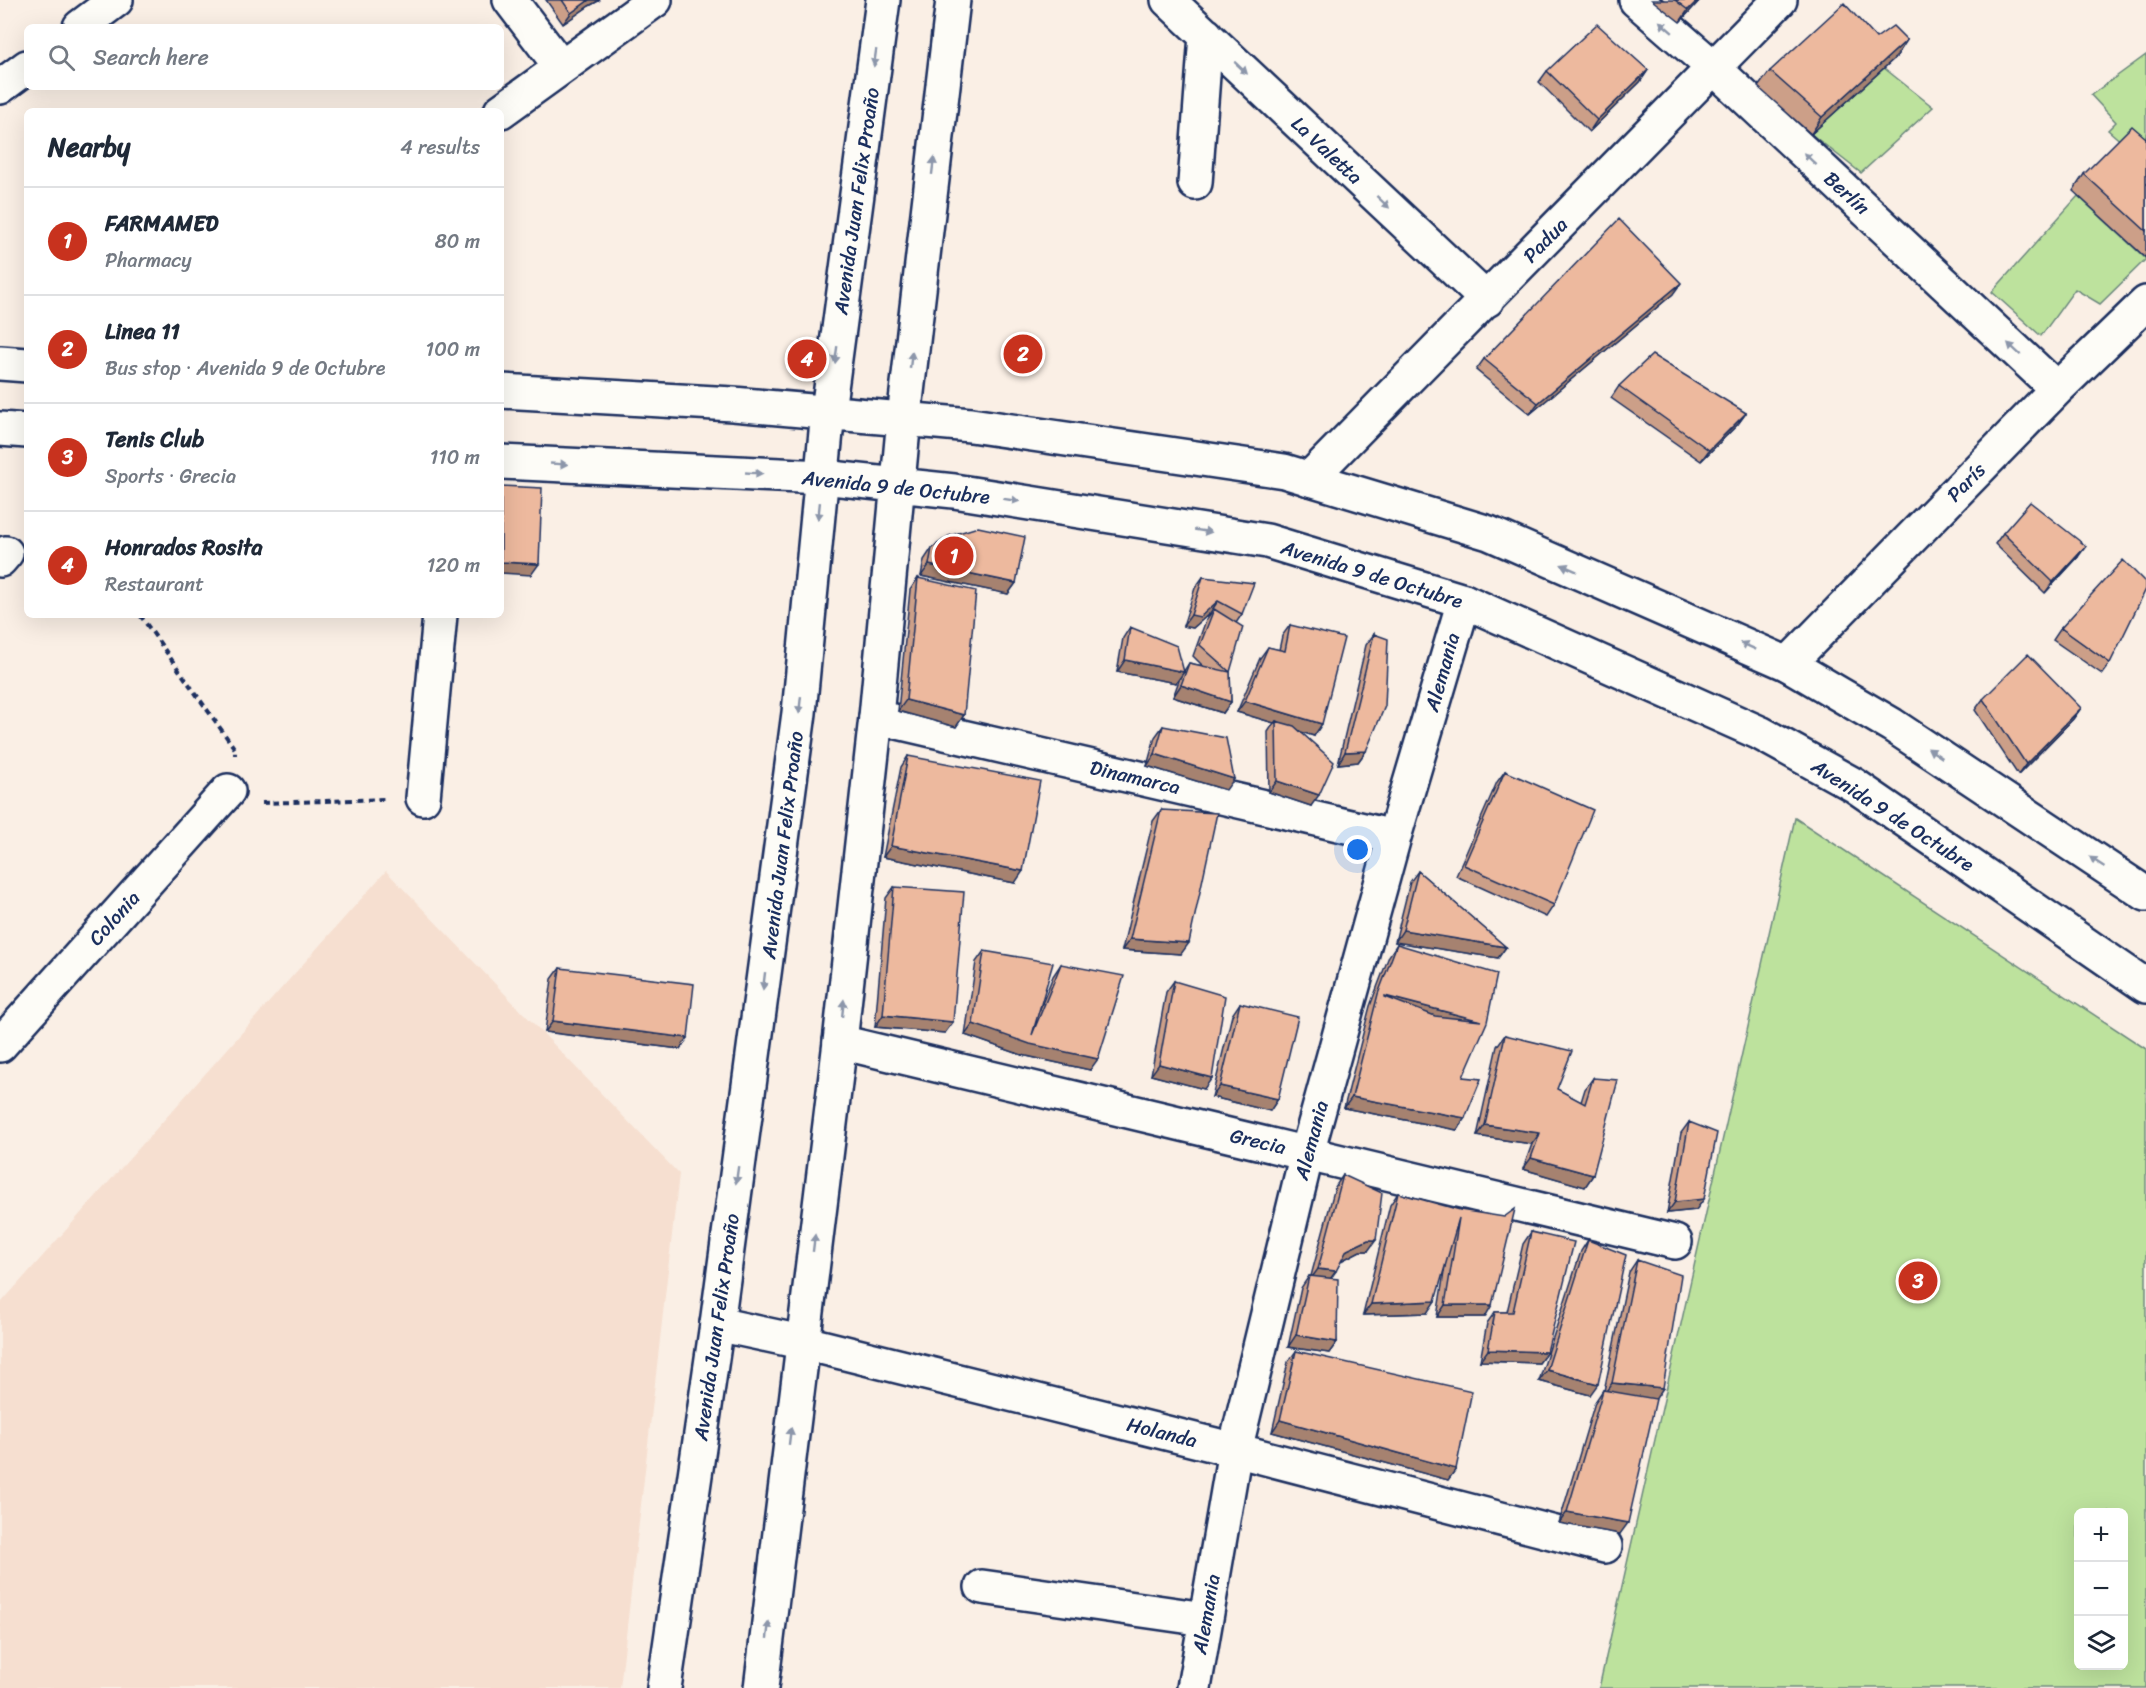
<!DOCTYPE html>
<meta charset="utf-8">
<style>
body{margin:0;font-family:Sriracha,sans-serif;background:#f2f2f3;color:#1f2937}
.controls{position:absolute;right:18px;bottom:18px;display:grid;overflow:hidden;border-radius:9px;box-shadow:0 6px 24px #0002}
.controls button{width:54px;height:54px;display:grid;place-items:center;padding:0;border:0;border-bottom:2px solid #e0e1e3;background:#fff;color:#1f2937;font:30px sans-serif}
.you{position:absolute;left:1358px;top:850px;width:21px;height:21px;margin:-15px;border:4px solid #fff;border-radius:50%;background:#1a73e8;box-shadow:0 0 0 9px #1a73e833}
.badge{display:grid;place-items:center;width:39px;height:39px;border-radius:50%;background:#c8321e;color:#fff;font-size:20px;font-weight:700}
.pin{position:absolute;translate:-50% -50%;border:3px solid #fff;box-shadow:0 2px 6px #0006}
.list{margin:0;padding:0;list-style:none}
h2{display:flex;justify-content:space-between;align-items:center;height:78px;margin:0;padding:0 24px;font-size:26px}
h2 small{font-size:20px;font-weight:400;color:#747a83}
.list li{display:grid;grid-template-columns:39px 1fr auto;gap:18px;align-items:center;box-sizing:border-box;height:108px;padding:0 24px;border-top:2px solid #e0e1e3}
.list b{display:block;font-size:22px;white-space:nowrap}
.list p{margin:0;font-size:20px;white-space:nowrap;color:#747a83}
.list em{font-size:20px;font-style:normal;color:#747a83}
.icon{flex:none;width:33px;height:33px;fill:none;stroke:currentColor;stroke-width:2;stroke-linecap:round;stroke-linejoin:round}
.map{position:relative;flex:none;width:2146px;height:1688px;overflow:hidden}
.search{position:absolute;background:#fff;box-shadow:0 6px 24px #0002;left:24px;top:24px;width:480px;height:66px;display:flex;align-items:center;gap:15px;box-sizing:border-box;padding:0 21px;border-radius:9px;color:#747a83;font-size:22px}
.panel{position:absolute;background:#fff;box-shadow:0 6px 24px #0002;left:24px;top:108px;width:480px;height:510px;border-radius:9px}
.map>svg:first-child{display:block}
.built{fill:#f6dfd0}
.green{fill:#bde29d;stroke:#6c887e;stroke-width:1.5;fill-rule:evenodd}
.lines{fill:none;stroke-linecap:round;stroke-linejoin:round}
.minor-casing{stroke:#1b2f5e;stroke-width:38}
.major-casing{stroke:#1b2f5e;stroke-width:38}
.path{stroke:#1b2f5e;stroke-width:4;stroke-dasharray:6 4.5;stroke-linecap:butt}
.minor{stroke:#fdfcf7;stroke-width:33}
.major{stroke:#fdfcf7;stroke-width:33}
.wall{fill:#cc9f88;stroke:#1b2f5e;stroke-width:1.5}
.shaded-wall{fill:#a6826f;stroke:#1b2f5e;stroke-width:1.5}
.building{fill:#edb99e;stroke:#1b2f5e;stroke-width:1.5;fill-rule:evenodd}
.oneway{fill:#8c96aa}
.labels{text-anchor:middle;stroke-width:4.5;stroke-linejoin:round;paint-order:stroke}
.street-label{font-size:20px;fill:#1b2f5e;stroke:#fdfcf7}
</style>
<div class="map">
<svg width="2146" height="1688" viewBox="0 0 2146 1688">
<rect width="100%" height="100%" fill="#faefe5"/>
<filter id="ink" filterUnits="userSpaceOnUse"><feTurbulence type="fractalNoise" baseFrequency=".0167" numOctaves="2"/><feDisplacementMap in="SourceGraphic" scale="12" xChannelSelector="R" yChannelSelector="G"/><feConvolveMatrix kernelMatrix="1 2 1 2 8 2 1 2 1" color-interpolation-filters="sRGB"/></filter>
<g filter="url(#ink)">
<path class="built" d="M386,871L679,1174L620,1688H0V1304Z"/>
<path class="green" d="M2146,55V163L2108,130L2116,122L2091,95Z
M1884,68L1933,107L1861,173L1811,134Z
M2078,196L2146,259L2100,304L2075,289L2041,336L1992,292Z
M1795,818L2146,1049V1688H1599ZM2078,1512H2124V1666H2078Z"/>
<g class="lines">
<g class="minor-casing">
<path id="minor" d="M510,0L561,67
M1168,0L1487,300
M1636,0L1714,68L2057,389
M80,27L116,0
M0,87L27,67
M501,111L655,0
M1195,183L1206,35
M828,411L883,0
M904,418L953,0
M1309,479L1780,0
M0,560L6,553
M1788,664L2057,389L2146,303
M876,717L1394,837
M423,798L440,615
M840,1042L1675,1242
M0,1045L228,791
M717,1324L801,1342L1235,1450L1605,1546
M982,1587L1205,1619
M1194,1688L1235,1450L1307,1153L1394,837L1464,601"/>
</g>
<g class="major-casing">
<path id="major" d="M0,363L27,365
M501,391L733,404L971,425L1284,471L1489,533L1788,664L1892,725L2146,894
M0,429L27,431
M501,462L822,477L954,491L1267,541L1464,601L1760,733L1854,785L2146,986
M664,1688L717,1324L799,713L828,411
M761,1688L840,1042L876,717L904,418"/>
</g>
<path class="path" d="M140,615L235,749V755
M262,803L387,799"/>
<use href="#minor" class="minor"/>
<use href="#major" class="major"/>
</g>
<path class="wall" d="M546,0H600L589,6L563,24Z
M1652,0H1700L1680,22Z
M1876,38L1907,40L1896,57L1811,134L1758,87L1770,71Z
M1648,70L1640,82L1589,132L1539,82L1547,71Z
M2146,138V258L2073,191L2084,174Z
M1673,294L1530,414L1476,370L1484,359Z
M1619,386L1746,413L1738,424L1701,461L1611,398Z
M2003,533L2078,557L2045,593L1995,544Z
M932,548L1016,583L1008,594L921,576L924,560Z
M1203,577L1242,614L1236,623L1230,672L1231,702L1223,713L1173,697L1181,675L1176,683L1117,672L1123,638L1130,627L1184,671L1189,663L1203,666L1193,656L1206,620L1211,613H1210L1193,628L1183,626L1195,588Z
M918,578L964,715L956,727L898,711L910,590Z
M1290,625L1314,736L1300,731L1311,806L1269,792L1268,732L1274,723L1237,712L1260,658L1268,647L1279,650L1282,636Z
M2061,628L2110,663L2102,674L2053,640Z
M1374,634L1366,751L1358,762L1338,764L1366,645Z
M1983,699L2081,708L2073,719L2018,775L1975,710Z
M1163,726L1226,790L1147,766L1155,737Z
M908,756L1015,883L883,857L901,767Z
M1505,771L1554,905L1546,917L1456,876L1497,782Z
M1161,810L1181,954L1122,950L1153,821Z
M1418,871L1506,947L1498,958L1395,942L1410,882Z
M894,887L945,1033L875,1027L886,898Z
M1397,944L1463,1077L1457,1130L1344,1108L1370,1006L1389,956Z
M984,951L1040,1009L1053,976L1061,964L1090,1070L1022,1055L965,1035L976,962Z
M560,968L680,1049L545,1032L552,979Z
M1174,981L1204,1089L1151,1075L1166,992Z
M1240,1003L1278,1099L1270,1111L1212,1097L1232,1015Z
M1505,1035L1557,1089L1581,1102L1585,1089L1593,1078V1175L1585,1187L1523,1169L1532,1144L1477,1136L1497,1046Z
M1689,1122L1696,1210L1667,1213L1681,1133Z
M1343,1175L1368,1251H1360L1342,1260L1331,1278L1337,1342L1329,1353L1288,1347L1301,1288L1309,1276H1311L1335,1187Z
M1398,1193L1460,1210L1485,1317H1437L1445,1266L1427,1313L1363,1315L1390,1205Z
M1531,1232L1547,1352L1539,1363L1480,1361L1487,1323L1495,1312H1507L1523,1244Z
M1588,1240L1590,1395L1539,1381L1581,1251Z
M1637,1260L1655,1399L1620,1534L1559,1523L1595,1402L1603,1390L1604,1391L1629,1272Z
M1296,1351L1456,1469L1448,1480L1272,1432L1288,1362Z"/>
<path class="shaded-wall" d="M589,0H600L589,6L563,24L571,13Z
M1698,0H1700L1680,22L1688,10Z
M1907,40L1896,57L1811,134L1822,117Z
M1648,70L1640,82L1589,132L1597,120Z
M1681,283L1673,294L1530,414L1538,403Z
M1746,413L1738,424L1701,461L1709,450Z
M2086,546L2078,557L2045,593L2053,582Z
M501,562L539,564L531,575L501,573Z
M929,565L1016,583L1008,594L921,576Z
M1218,601L1210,613L1193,628L1183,626L1191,615Z
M1125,660L1184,672L1176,683L1117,672Z
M1181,685L1231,702L1223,713L1173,697Z
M906,700L964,715L956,727L898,711Z
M1245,701L1322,724L1314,736L1276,724V721L1274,723L1237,712Z
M2081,708L2073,719L2018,775L2026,764Z
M1366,751L1358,762L1338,764L1345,752Z
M1155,754L1234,779L1226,790L1147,766Z
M1277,781L1319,795L1311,806L1269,792Z
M891,846L1023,871L1015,883L883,857Z
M1403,930L1506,947L1498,958L1395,942Z
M1130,939L1189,943L1181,954L1122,950Z
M1385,996L1481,1021L1473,1032L1377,1008Z
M883,1015L953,1022L945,1033L875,1027Z
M553,1021L688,1038L680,1049L545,1032Z
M973,1024L1098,1059L1090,1070L1022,1055L965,1035Z
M1159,1064L1212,1078L1204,1089L1151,1075Z
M1220,1086L1278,1099L1270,1111L1212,1097Z
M1352,1097L1465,1118L1457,1130L1344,1108Z
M1485,1125L1540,1133L1532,1144L1477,1136Z
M1531,1158L1593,1175L1585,1187L1523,1169Z
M1704,1199L1696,1210L1667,1213L1675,1202Z
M1368,1240H1376L1368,1251H1360L1339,1262L1347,1250Z
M1318,1269L1336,1271L1328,1282L1310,1280Z
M1435,1301L1427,1313L1363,1315L1371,1304Z
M1445,1305H1492L1485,1317H1437Z
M1296,1335L1337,1342L1329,1353L1288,1347Z
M1488,1350L1547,1352L1539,1363L1480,1361Z
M1547,1370L1598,1384L1590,1395L1539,1381Z
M1612,1383L1663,1388L1655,1400L1604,1394Z
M1280,1420L1456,1469L1448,1480L1272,1432Z
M1567,1512L1628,1523L1620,1534L1559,1523Z"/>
<path class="building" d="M562,0H589L571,13Z
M1675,0H1698L1688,10Z
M1844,3L1876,38L1893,26L1907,40L1822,117L1770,71Z
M1597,24L1648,70L1597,120L1547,71Z
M2132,126L2146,138V231L2084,174Z
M1619,219L1681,283L1538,403L1484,359Z
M1652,355L1746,413L1709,450L1619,386Z
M501,486L542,488L539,564L501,562Z
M2030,502L2086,546L2053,582L2003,533Z
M978,527L1025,537L1016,583L929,565L932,548L949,536Z
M2123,560L2146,583V589L2110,663L2061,628Z
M1203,577L1254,583L1242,614L1218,601L1200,617L1191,615Z
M918,578L976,591L964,715L906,700Z
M1214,609L1243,627L1230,672L1200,645Z
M1290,625L1344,638L1322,724L1245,701L1268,647L1285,651Z
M1130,627L1177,646L1184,672L1125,660Z
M1374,634L1388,639L1385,706L1366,751L1345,752Z
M2028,654L2081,708L2026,764L1983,699Z
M1189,663L1230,672L1231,702L1181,685Z
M1276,721L1294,726L1334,762L1319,795L1277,781Z
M1163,726L1226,738L1234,779L1155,754Z
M908,756L1040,781L1023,871L891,846Z
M1505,771L1593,810L1554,905L1464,865Z
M1161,810L1217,813L1189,943L1130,939Z
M1418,871L1506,947L1403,930Z
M894,887L964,892L953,1022L883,1015Z
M1397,944L1497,974L1487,1022L1463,1077L1481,1079L1465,1118L1352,1097L1378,994ZM1385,996L1481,1021L1435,1016L1385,997Z
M984,951L1053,963L1032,1035L1061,964L1124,976L1098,1059L1030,1044L973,1024Z
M560,968L694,984L688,1038L553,1021Z
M1174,981L1225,996L1212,1078L1159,1064Z
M1240,1003L1298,1017L1278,1099L1220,1086Z
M1505,1035L1572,1051L1557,1089L1585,1104L1593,1078L1618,1080L1593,1175L1531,1158L1540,1133L1485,1125Z
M1689,1122L1717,1133L1704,1199L1675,1202Z
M1343,1175L1382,1193L1376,1240H1368L1347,1250L1336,1271L1318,1269Z
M1398,1193L1460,1210L1504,1217L1515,1209L1492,1305H1445L1459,1218L1435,1301L1371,1304Z
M1531,1232L1574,1242L1547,1352L1488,1350L1495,1312H1513Z
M1588,1240L1626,1255L1598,1384L1547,1370Z
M1637,1260L1681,1275L1663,1388L1612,1383Z
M1309,1276L1338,1279L1337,1342L1296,1335Z
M1296,1351L1472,1391L1456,1469L1280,1420Z
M1603,1390L1656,1399L1628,1523L1567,1512Z"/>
<defs><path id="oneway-solid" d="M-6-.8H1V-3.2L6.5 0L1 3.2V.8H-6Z" transform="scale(1.5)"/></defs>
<g class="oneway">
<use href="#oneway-solid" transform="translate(1666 27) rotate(-139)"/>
<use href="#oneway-solid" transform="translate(875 58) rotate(98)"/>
<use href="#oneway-solid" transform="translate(1241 68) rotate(43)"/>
<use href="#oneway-solid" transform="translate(1810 159) rotate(-137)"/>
<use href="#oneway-solid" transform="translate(933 166) rotate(-83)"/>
<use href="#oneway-solid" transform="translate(1383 202) rotate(43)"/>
<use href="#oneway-solid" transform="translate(2014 349) rotate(-137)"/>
<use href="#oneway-solid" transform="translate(836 355) rotate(98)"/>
<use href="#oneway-solid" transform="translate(911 360) rotate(-83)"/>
<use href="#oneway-solid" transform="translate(559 464) rotate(3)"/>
<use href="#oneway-solid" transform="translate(754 473) rotate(3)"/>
<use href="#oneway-solid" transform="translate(1011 500) rotate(9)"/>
<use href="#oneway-solid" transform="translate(819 511) rotate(96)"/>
<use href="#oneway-solid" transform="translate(1203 531) rotate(9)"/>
<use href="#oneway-solid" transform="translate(1569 568) rotate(-156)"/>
<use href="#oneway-solid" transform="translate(1748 646) rotate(-156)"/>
<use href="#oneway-solid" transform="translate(800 705) rotate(96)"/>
<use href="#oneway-solid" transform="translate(1935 753) rotate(-146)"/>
<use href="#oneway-solid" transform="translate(2097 862) rotate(-146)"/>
<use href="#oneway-solid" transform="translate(764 981) rotate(97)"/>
<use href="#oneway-solid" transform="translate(843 1008) rotate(-84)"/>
<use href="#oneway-solid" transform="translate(737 1175) rotate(98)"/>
<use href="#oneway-solid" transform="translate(814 1243) rotate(-83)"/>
<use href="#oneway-solid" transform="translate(790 1436) rotate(-83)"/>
<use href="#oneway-solid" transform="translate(768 1630) rotate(-83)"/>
</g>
</g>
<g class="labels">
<g class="street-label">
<text transform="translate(1327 150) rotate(43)" y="7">La Valetta</text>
<text transform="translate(1847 193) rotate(43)" y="7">Berlín</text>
<text transform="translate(856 201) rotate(-82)" y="7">Avenida Juan Felix Proaño</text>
<text transform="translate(1545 240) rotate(-46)" y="7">Padua</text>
<text transform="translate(1966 482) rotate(-46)" y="7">París</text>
<text transform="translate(896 487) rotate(6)" y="7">Avenida 9 de Octubre</text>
<text transform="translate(1372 574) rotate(17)" y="7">Avenida 9 de Octubre</text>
<text transform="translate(1442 672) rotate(-74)" y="7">Alemania</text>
<text transform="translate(1135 777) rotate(13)" y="7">Dinamarca</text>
<text transform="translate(1893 815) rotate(33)" y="7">Avenida 9 de Octubre</text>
<text transform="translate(782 845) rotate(-83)" y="7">Avenida Juan Felix Proaño</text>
<text transform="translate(114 918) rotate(-48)" y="7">Colonia</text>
<text transform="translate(1311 1140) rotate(-75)" y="7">Alemania</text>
<text transform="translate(1258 1141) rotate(13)" y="7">Grecia</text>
<text transform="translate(716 1327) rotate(-82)" y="7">Avenida Juan Felix Proaño</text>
<text transform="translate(1162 1432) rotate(14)" y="7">Holanda</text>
<text transform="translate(1206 1614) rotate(-80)" y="7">Alemania</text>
</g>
</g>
</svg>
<div class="controls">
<button>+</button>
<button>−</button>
<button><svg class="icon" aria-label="layers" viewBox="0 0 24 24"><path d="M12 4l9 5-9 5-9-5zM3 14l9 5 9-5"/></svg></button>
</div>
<div class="you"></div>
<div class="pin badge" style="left:954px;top:556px">1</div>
<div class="pin badge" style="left:1023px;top:354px">2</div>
<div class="pin badge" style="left:1918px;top:1281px">3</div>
<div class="pin badge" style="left:807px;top:359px">4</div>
<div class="search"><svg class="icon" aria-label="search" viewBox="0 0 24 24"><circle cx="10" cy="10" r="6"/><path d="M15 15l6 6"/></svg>Search here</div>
<section class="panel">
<h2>Nearby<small>4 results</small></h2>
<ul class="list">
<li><span class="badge">1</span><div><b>FARMAMED</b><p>Pharmacy</p></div><em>80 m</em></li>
<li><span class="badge">2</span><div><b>Linea 11</b><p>Bus stop · Avenida 9 de Octubre</p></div><em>100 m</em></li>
<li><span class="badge">3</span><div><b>Tenis Club</b><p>Sports · Grecia</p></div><em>110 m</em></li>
<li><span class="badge">4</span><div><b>Honrados Rosita</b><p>Restaurant</p></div><em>120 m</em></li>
</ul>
</section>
</div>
